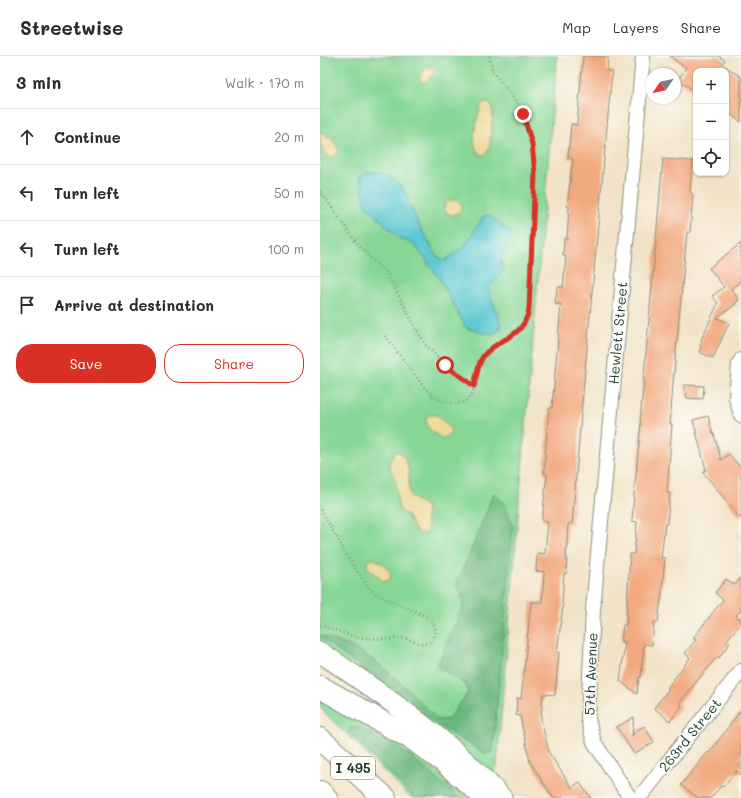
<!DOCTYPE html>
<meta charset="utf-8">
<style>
body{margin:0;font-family:Mali,sans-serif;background:#f7f7f7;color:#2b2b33}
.controls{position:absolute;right:12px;top:12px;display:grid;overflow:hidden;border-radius:8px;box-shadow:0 1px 3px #0004}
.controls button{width:36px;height:36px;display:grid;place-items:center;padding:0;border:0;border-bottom:1px solid #e1e1e2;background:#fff;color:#2b2b33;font:20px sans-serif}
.compass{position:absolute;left:325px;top:12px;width:36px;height:36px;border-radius:50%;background:#fff;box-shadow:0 1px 3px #0004;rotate:236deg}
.stop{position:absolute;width:12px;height:12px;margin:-9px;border:3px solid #d93025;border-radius:50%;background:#fff}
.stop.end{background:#d93025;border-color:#fff;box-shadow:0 1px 4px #0008}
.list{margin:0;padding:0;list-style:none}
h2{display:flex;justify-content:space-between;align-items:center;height:52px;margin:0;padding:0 16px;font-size:17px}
h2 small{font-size:13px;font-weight:400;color:#7c7c81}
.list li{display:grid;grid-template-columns:26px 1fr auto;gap:12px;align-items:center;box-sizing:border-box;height:56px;padding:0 16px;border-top:1px solid #e1e1e2}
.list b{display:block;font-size:15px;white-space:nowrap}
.list em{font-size:13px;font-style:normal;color:#7c7c81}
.actions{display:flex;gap:8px;padding:12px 16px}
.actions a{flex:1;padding:9px 0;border:1px solid #d93025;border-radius:16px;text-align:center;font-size:14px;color:#d93025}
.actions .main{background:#d93025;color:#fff}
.icon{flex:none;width:22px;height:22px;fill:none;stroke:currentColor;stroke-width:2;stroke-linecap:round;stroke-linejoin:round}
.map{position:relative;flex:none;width:421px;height:742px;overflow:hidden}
header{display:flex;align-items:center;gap:24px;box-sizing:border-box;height:56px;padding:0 20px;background:#fff;border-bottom:1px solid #e1e1e2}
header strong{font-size:19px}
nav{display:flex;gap:22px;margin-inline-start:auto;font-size:14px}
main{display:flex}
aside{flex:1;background:#fff}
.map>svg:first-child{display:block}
.green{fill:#86d695;stroke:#528a64}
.forest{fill:#6cb77e;stroke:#467a59}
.sand{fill:#eeda9e;stroke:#868c69}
.water{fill:#5bc8d0;stroke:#3d8282}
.building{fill:#f2a97e}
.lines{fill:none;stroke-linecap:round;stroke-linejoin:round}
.street-casing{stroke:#88907e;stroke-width:16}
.secondary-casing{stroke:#88907e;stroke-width:22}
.highway-casing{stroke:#88907e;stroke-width:24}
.path{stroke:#88907e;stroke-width:2.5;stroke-dasharray:1 3;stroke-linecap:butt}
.street{stroke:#fff;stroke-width:14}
.secondary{stroke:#fff;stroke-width:20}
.highway{stroke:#fff;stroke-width:22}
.route{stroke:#d93025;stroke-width:5}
.labels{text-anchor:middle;stroke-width:3;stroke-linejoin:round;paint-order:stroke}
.shield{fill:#fdfcf7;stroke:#62766e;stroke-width:1}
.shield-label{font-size:13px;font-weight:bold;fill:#1f3d34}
.street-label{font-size:14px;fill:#1f3d34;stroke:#fdfcf7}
</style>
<header>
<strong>Streetwise</strong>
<nav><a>Map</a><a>Layers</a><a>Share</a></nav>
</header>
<main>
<aside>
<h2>3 min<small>Walk · 170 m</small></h2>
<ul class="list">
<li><svg class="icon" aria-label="ahead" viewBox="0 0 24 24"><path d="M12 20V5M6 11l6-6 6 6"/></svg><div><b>Continue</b></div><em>20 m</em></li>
<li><svg class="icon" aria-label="left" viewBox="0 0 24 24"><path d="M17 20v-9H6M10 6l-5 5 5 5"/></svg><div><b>Turn left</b></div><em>50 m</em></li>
<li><svg class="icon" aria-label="left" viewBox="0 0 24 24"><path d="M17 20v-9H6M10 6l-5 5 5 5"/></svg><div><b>Turn left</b></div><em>100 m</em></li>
<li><svg class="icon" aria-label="arrive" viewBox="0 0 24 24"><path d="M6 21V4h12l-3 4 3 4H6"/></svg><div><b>Arrive at destination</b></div></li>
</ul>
<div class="actions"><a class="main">Save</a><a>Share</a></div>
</aside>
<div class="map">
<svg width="421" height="742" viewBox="0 0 421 742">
<rect width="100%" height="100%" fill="#fdfcf7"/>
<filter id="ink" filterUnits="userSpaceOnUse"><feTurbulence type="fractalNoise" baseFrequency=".025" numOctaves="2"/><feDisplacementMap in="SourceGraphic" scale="8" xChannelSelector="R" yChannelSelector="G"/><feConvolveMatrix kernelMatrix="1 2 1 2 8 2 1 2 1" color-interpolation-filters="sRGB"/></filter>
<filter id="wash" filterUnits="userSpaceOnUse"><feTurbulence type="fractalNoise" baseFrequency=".012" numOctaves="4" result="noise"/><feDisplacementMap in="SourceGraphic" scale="16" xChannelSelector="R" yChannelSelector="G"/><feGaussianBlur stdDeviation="0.9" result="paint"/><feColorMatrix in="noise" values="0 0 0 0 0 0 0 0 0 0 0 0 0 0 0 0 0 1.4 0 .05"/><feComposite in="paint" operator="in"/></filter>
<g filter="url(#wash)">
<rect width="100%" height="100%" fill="#f2e3c8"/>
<path class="green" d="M0,0H237L175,731L0,593Z
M0,642L89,693L148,742H91L0,652Z"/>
<path class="forest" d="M174,437L185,448L193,470L173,696L166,698L114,667L0,581V579C9,582 19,586 29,590C64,606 91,637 118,664L129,663L148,636L146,629L119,611L118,607L144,548L142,539L136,530L143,514Z
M38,671C77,685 108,715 139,742H95L28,676L30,672Z"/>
<path class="sand" d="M107,11L113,12L115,16L106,26H102L99,23L100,19Z
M162,47H168L172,50L173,57L169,94L166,98L161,99C147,88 158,62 162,47Z
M0,76C8,78 16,87 19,95L14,101C0,102 0,86 0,76Z
M130,144H138L142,149L140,156L133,159L129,158L124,154L125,148Z
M109,359H117L129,371L131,375L126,381L122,382C115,378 105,372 106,362Z
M75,395L81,397L85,403L89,415V433L91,441L106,450C108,455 106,457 106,461C106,467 108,470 107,477L100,478L95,474L87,459L83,457L79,452L77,443L76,425L71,416L69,407Z
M53,503C61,505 67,511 71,518L69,524L63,525L47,511C47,506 48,504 53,503Z"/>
<path class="water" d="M49,115L67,118L83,133L100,171L117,200L125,205L146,188L164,159L171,160L192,178L181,202L183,214L177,223L168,232L182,271L175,277H164L146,272L119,222L94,188L79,182L46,150L40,122Z"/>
<g id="blocks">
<path class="building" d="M263,0H288L287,15H292L262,347L254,444L252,468H248L246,500H247L246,518L244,517L242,548L243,549L237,596H239L235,639L223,638L221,663L229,697L252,732L259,726L271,742H233L210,706L200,660L196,659L197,642L201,643L211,546H222L224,516L216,515L217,497L225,498L228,467H227V466L222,465L227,418H224L225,401L229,352H232L241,248H235L236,240L237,231H243L246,200H243L244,182L247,183L249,151L247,150L253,103L248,102L251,68L257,69Z
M350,0H398L405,4L402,8L421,21V66L406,55V15H376V36L358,24L366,12Z
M343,103L373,105L370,135L371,137L373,138L370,177L367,176L353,328L350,368H352L347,437H350L347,468H345L341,502H345L341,543L338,566H334L332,589L324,588L321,621H319L317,638L300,625L305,586H301L303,569H306L310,498H314L317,466L312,465L314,438L321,366H320Z
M421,187V225L411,233L419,244L415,247L416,248L397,262L409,267L393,302L379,296L381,291L380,290L382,285L381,284L398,247L392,240L404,231L389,212Z
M364,329L384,330L383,343L367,342Z
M388,360L393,378H394L401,404L409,398L421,412V463L383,416L386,414L373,364Z
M421,521V554L416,560L421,564V567L406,585L410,587L399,602L397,601L373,630L359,648L362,650L350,665L334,652L349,633L347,632L370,602L365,597L376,584L373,582L403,544L395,537L406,523L415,529Z
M421,654V719L416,715L403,731L401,730L391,742H378L361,729L388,696L389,697Z
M314,661L312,680L316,675L324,670L334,686L314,698L297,671Z"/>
</g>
</g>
<g filter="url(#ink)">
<use href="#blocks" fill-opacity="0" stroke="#88907e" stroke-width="1"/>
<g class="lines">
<g class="street-casing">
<path id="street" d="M421,304L419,308L416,342L421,359
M310,742L274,686L268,663L273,554L323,0
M319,742L421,615"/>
</g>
<g class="secondary-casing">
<path id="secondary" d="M0,596C64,640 129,683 182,742"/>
</g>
<g class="highway-casing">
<path id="highway" d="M0,631L94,684L124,706L166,742
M0,683L65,742
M0,736L6,742"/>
</g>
<path class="path" d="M0,135L37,187L48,200L67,217L95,271L106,289L125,309L154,330
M65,280C75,293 85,306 95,319C100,326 106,334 113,340C122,346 140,352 149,342C159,330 154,308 166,297C183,281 204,280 209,253L215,118L212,88L203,58L196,45L173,16L169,0
M0,569C12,573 24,578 36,581C45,582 57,583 67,583C72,583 77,582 82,582C93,583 109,596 115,579C117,572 114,568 110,562L60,540L48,531L30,505L0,452"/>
<use href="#street" class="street"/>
<use href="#secondary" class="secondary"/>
<use href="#highway" class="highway"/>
</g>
</g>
<g class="lines" filter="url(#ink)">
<path class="route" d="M125,309L154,330C157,319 158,305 165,298C182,280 204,282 209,253L215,118L212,88L203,58"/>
</g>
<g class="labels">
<rect class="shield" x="11" y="701" width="44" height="22" rx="3"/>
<g class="shield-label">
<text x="33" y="717">I 495</text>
</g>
<g class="street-label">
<text transform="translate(298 277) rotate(-85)" y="5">Hewlett Street</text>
<text transform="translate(271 618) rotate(-88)" y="5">57th Avenue</text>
<text transform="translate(370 679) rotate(-51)" y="5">263rd Street</text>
</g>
</g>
</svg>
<div class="controls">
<button>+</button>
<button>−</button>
<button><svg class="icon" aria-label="locate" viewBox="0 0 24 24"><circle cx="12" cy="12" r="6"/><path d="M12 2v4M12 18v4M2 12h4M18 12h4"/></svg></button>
</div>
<svg class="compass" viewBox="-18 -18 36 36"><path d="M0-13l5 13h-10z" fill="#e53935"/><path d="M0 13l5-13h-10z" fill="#7c7c81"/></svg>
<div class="stop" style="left:125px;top:309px"></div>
<div class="stop end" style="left:203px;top:58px"></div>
</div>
</main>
